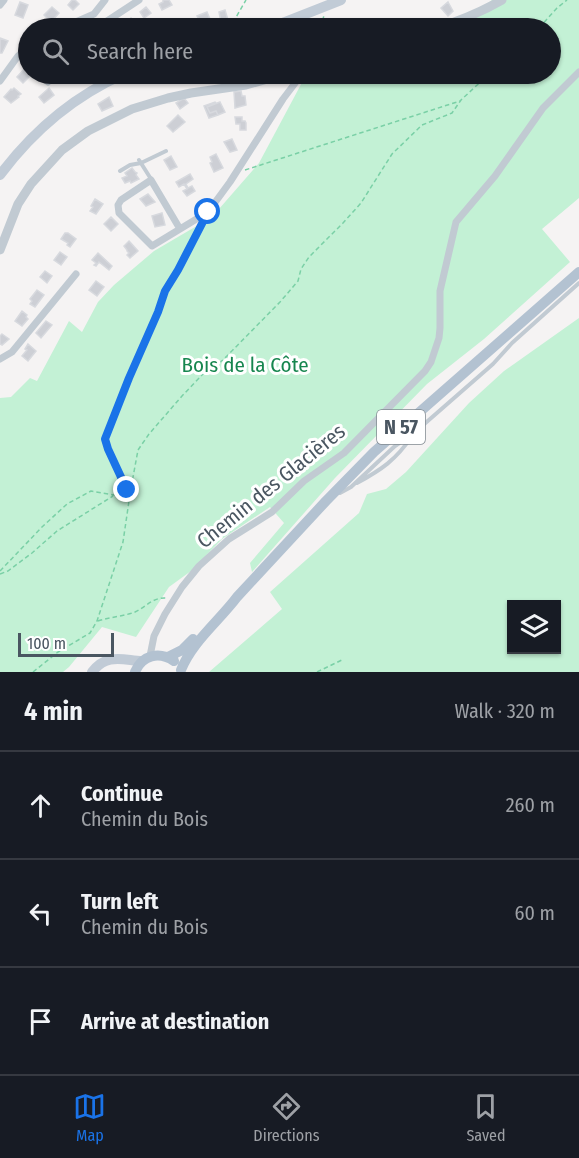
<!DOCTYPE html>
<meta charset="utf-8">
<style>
body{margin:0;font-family:"Fira Sans Condensed",sans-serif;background:#20242c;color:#f1f3f6}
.controls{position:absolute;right:18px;bottom:18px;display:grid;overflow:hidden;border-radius:0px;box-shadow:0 2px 4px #0004}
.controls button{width:54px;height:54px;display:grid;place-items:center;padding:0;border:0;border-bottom:2px solid #363941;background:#171b24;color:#f1f3f6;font:30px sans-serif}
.scale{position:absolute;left:18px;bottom:15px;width:96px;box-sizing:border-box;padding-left:6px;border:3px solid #4a5661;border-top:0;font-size:16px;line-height:21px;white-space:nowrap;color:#4a5661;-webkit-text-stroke:4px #fff;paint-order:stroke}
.stop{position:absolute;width:18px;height:18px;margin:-14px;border:4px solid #1a73e8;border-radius:50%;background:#fff}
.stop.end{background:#1a73e8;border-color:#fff;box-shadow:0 2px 6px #0008}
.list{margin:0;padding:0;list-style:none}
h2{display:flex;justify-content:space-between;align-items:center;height:78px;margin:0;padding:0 24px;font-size:26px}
h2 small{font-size:20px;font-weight:400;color:#9ea1a6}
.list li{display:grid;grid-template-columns:39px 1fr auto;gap:18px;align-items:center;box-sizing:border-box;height:108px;padding:0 24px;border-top:2px solid #363941}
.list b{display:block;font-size:22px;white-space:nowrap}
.list p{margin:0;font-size:20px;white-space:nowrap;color:#9ea1a6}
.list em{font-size:20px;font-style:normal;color:#9ea1a6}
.icon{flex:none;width:33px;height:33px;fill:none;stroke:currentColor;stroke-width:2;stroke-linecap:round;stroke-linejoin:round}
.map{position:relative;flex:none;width:579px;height:672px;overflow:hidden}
.search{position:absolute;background:#171b24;box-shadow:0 2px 4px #0004;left:18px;right:18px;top:18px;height:66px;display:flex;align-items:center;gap:15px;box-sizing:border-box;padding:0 21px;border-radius:33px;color:#9ea1a6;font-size:22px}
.sheet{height:402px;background:#171b24}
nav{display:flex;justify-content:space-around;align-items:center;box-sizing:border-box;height:84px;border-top:2px solid #363941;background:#171b24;font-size:16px;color:#9ea1a6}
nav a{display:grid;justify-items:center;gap:3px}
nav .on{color:#1a73e8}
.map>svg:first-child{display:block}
.green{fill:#c3f1d5;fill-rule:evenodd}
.building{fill:#cdcfd5;stroke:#d7d9de;stroke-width:1.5}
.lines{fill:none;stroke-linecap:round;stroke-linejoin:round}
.path{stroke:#7ad0a6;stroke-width:1.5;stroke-dasharray:4.5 3;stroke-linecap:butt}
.service{stroke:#c1cad2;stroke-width:4}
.minor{stroke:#c1cad2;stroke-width:7}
.tertiary{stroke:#c1cad2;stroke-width:9}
.secondary{stroke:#c1cbd6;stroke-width:10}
.primary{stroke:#b3c2d1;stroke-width:10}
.route{stroke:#1a73e8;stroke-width:8}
.labels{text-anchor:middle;stroke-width:6;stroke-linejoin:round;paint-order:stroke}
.shield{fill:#fff;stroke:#808990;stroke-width:1.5}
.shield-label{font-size:20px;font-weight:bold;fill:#4a5661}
.park-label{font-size:21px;fill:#17864f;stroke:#fff}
.street-label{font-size:21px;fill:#4a5661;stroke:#fff}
</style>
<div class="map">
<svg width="579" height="672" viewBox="0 0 579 672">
<rect width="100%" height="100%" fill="#f5f3f3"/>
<path class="green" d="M492,0H579V198L542,229L570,262L484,339L427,384L335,478L252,572L250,563L284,523L270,507L222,539L191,571L169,587L136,637L102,627L69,667L63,672H0V398L11,397L30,378L37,381L69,321L82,332L98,302L114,285L154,251L212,217L259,163L306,75L311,74H550V28H461L478,11Z
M579,318V672H209L282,609L270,592L359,513L367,494L386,489L406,472L469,403L504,371ZM512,604H556V650H512Z"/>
<path class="building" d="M72,0H75L79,4L73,10L68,5Z
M163,0H169L172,5L162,10L159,4L163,2Z
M20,2L28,5L23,18L15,15Z
M448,2L453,11L448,16L441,8Z
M52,7L59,13L51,22L44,15Z
M146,7L151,13L144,18L140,12Z
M225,10L228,20L221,22L219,12Z
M207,12L210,19L200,22L197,16Z
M131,18L137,25L133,28H129L125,23Z
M384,19L387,25L391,24L393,28H379L376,23Z
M0,38L8,41L2,53H0Z
M25,68L28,71V74H32L23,83L17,77Z
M14,88L21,94L18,96L19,97L11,103L4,97L11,89L12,90Z
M49,88L54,95L44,103L39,97Z
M241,91L242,96H245L246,105L235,108L234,92Z
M109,97L113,106L102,111L98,104Z
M184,98L188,103L180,109L176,103Z
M215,102L216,103L207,107L210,113L216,111L218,115L209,118L204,106Z
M220,102L225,112L218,115L216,111L210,113L207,107Z
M178,115L185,122L173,132L167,126Z
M235,117H242V121H245L246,123V130H240V124H236Z
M232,139L237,150L230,152L224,142Z
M216,154L223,168L214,172L210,163L212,162L210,157Z
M171,156L177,167L170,170L164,160Z
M132,168L135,172L137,173L136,175L139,179L131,183L130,181L125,183L122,178L127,176L125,173Z
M190,174L193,179L186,184L188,188L192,186L195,191L187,196L183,191L187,189L184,184L179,187L176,182Z
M148,194L155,202L146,206L140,199Z
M95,199L103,204L96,214L90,211L93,207L91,206Z
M162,213L165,225L155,227L152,216Z
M111,217L118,224L111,231L104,224Z
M65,233H68L76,239L70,247L67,245L68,243L61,239Z
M129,241L138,251L130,258L127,255L129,253L127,251V250L124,246Z
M60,252L67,257L61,265L54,260Z
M98,253L112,266L109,270L99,262L96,266L94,265L96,263L92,260Z
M45,271L52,276L47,283L40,277Z
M96,281L104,287L97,296L89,290Z
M37,290L44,295L35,307L30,304L32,301L30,299Z
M22,311L27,315L26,317L28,319L22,326L15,321Z
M46,321L52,325L41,338L36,333Z
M2,334L9,339L2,345L0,344V336Z
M28,344L36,351L28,361L22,356L27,350L25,349Z"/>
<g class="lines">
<path class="path" d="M228,28L231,26L246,0
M321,28L324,15
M539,28L557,8L567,0
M245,170L460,101
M0,571L42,527L67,504L91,491L114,495L131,488L138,450L149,434L182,396L202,375L223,360L280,302L298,281L301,269L309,257L343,223L361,203L392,154L422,125L452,113L461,100L489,74
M0,574L8,571L32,553L57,531L113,496
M98,621C110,617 125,616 135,612C146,607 153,597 166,598
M33,672L58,652L90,633L97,621L123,542L129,501L127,490L108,449L105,439L129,378L158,312L165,291L178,270L203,223
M317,672L344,659"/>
<path class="service" d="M139,160L151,179
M120,171L130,165L141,163L166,151
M357,483C381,470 396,460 412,436
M340,493L351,487L395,446L414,433L493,364L512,343L579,283"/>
<path class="minor" d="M0,5L4,0
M101,25L139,0
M62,28L94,14L105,0
M0,81L18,56L28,47
M48,82L54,74
M180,229L152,246L119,213L118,205L121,200L151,180L180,229L208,212L230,182L283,99L302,74
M0,359L12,352L76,274
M150,656L154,636L165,614L182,587L199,566L229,539L272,512L304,481L344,453L425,371L431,362L439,338L440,328V291L456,222L495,176L543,108L579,72"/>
<path class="tertiary" d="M437,28C459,21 481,12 502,0
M0,250L18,204L31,184L62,150L88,131L132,109L168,98L191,93L246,85L285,74"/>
<path class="secondary" d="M270,28L341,0
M0,175C33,131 74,96 124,74
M92,672C107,653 122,660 142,661"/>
<path class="primary" d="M168,657L182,650L193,639
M181,670C192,642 219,621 237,597L326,501L374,452L579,272
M135,672C142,655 159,651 174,661"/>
</g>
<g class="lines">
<path class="route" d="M127,490L108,449L105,439L129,378L158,312L165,291L178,270L208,212"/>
</g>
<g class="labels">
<rect class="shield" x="377" y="410" width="48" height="34" rx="4.5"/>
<g class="shield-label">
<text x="401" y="434">N 57</text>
</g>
<g class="park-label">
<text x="245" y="372">Bois de la Côte</text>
</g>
<g class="street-label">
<text transform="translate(271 486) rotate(-39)" y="7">Chemin des Glacières</text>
</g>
</g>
</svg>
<div class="controls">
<button><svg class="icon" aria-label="layers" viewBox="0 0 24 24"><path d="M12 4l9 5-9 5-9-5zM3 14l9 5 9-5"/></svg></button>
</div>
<div class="scale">100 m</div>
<div class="stop" style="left:208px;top:212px"></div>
<div class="stop end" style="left:127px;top:490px"></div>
<div class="search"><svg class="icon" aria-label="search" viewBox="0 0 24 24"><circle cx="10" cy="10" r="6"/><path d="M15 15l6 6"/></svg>Search here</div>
</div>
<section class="sheet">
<h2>4 min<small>Walk · 320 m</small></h2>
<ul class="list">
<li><svg class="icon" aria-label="ahead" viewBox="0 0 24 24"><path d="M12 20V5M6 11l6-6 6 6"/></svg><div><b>Continue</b><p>Chemin du Bois</p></div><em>260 m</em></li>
<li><svg class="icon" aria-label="left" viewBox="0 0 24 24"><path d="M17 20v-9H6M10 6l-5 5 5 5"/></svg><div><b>Turn left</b><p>Chemin du Bois</p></div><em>60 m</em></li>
<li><svg class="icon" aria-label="arrive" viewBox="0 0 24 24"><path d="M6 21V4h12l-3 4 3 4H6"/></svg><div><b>Arrive at destination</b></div></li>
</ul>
</section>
<nav>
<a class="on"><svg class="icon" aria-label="map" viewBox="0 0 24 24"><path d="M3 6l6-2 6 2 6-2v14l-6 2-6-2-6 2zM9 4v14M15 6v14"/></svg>Map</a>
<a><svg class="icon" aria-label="directions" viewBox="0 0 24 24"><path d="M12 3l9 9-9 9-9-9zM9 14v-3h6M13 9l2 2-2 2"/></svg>Directions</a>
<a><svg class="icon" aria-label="saved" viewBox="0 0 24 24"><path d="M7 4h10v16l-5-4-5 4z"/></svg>Saved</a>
</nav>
